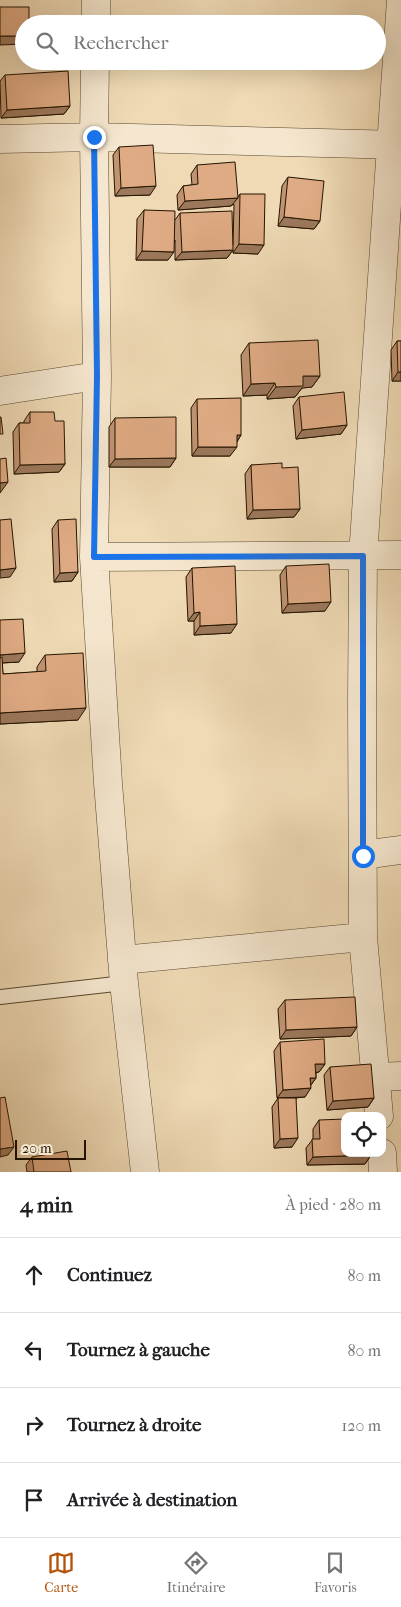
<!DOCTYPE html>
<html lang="fr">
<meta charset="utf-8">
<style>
body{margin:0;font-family:"IM FELL French Canon",serif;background:#f6f6f6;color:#202124}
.controls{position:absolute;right:15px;bottom:15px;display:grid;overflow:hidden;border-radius:10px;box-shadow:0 5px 20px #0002}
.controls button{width:45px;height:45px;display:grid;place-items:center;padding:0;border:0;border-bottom:1px solid #e0e0e0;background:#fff;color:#202124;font:25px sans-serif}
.scale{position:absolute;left:15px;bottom:12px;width:71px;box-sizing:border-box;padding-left:5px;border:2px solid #241400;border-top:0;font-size:14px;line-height:18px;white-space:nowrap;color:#241400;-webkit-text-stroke:4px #f5e7cf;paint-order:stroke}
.stop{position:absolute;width:15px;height:15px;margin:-11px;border:4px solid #1a73e8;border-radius:50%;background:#fff}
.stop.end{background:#1a73e8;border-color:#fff;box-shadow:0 1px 5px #0008}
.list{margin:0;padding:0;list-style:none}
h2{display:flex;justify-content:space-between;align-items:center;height:65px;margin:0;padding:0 20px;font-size:21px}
h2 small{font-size:16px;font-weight:400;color:#757577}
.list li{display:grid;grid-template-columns:32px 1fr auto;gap:15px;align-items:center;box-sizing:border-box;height:75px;padding:0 20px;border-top:1px solid #e0e0e0}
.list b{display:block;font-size:19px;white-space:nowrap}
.list em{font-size:16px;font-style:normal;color:#757577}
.icon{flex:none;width:28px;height:28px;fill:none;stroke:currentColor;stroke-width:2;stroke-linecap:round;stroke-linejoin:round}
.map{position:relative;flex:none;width:401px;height:1172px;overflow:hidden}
.search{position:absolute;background:#fff;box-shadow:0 5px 20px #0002;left:15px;right:15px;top:15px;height:55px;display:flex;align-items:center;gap:12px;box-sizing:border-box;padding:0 18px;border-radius:28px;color:#757577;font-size:19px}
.sheet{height:365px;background:#fff}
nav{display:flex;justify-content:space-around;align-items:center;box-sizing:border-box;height:70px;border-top:1px solid #e0e0e0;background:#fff;font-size:14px;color:#757577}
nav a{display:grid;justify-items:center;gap:2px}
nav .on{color:#b45309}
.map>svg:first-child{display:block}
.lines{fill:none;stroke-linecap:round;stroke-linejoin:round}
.service-casing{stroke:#57462d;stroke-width:16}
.minor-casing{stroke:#57462d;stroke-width:29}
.service{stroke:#f5e7cf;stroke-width:14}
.minor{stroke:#f5e7cf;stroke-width:28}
.wall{fill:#c09372;stroke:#241400}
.shaded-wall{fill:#9c785c;stroke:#241400}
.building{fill:#dfab84;stroke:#241400}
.route{stroke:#1a73e8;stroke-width:6}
</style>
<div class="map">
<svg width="401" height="1172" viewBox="0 0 401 1172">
<rect width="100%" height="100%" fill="#efdab5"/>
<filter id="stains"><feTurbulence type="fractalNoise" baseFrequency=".004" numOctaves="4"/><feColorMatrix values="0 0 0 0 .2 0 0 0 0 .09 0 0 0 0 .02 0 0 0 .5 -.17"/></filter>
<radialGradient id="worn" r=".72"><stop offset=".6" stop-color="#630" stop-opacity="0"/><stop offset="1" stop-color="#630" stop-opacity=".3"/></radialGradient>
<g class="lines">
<g class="service-casing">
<path id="service" d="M0,997L124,983"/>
</g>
<g class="minor-casing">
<path id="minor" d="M96,24V0
M95,61L94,137L97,376L94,557L108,783L124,983L145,1172
M0,139L94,137L401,145
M0,391L97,376
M94,557L401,555
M363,855L401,850
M122,960L363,937
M376,1077L401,1076
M379,1116L363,937L362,703L363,556L401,0
M382,1153L383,1172"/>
</g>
<use href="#service" class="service"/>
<use href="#minor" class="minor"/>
</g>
<path class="wall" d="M5,75L70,106L64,114L1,118L0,81Z
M119,147L150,195L115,196L113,155Z
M197,165L238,197L240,194L258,254L233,253V250L227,258L175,260V240L168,260H136L137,219L144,210L175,220L180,213L233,245L234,204L231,206L178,210L177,195L183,186L192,185L191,174Z
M288,177L320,221L314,229L278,226L282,186Z
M397,341H401V381H392L391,350Z
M249,343L320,376L312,387L302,388L295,397L267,399V395L243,396L241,355Z
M299,397L347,425L341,434L296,439L293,406Z
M197,399L241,435L237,442L230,456H192L191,408Z
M30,412L55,421L65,464L59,472L14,474L13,432L19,423H24V421Z
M115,418L176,458L170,467H109V427Z
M251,465L282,468L300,509L294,517L247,519L245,474Z
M58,520L78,572L72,581L54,582L52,529Z
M286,566L325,611L282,613L280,575Z
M192,568L231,633L194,635V621H188L186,577Z
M0,620L19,662L2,663L3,674L37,672V667L45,655L78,720L0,724Z
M285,1000L357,1027L351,1036L280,1039L278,1009Z
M280,1042L325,1064L319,1072L316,1073V1078L311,1085L305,1097L296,1098L292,1147L274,1148L272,1107L278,1098H277L274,1051Z
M330,1067L374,1098L368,1107L327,1110L324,1075Z
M319,1120L371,1155L365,1164L307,1165L306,1148L313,1139V1129Z
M32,1157L71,1172H27L26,1165Z"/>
<path class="shaded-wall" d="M0,36H24V44L0,45Z
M70,106L64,114L1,118L7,110Z
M156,186L150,195L115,196L121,188Z
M238,198L231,206L178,210L185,201Z
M284,217L320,221L314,229L278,226Z
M239,244L264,245L258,254L233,253Z
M233,250L227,258L175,260L182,252Z
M142,251L174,252L168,260H136Z
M398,372H401V381H392Z
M303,376H320L312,387L302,388L295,397L267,399L276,387Z
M275,383L267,395L243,396L251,384Z
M347,425L341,434L296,439L302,430Z
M237,435H241L235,444Z
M198,447H237L230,456H192Z
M176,458L170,467H109L115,459Z
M65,464L59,472L14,474L20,465Z
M8,482L0,493V483Z
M300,509L294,517L247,519L253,510Z
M16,568L10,577L0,578V570Z
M78,572L72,581L54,582L60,573Z
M331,602L325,611L282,613L288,604Z
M200,612L194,621H188L194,613Z
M237,624L231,633L194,635L200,626Z
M25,653L19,662L0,663V655Z
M86,708L78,720L0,724V713Z
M357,1027L351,1036L280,1039L286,1030Z
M315,1064H325L319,1072L309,1073Z
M310,1078H316L310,1086Z
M311,1088L305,1097L277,1098L283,1090Z
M374,1098L368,1107L327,1110L333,1101Z
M298,1138L292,1147L274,1148L280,1139Z
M14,1147L8,1155L0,1157V1149Z
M371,1155L365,1164L307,1165L313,1157Z"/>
<path class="building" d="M0,7H29V24H24V36H0Z
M68,71L70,106L7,110L5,75Z
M153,145L156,186L121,188L119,147Z
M235,162L238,198L185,201L183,186L198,184L197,165Z
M288,177L324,181L320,221L284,217Z
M240,194H265L264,245L239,244Z
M144,210L175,211L174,252L142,251Z
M232,211L233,250L182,252L180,213Z
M318,340L320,376H303V386L276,387L275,383L251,384L249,343Z
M397,341H401V372H398Z
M344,392L347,425L302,430L299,397Z
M241,398V435H237V447H198L197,399Z
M30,412H54L55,421H64L65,464L20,465L19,423H30Z
M0,417H1L3,434H0Z
M176,417V458L115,459V418Z
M6,458L8,482L0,483V459Z
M282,463V468L298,467L300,509L253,510L251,465Z
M11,519L16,568L0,570V520Z
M76,519L78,572L60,573L58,520Z
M329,564L331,602L288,604L286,566Z
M235,566L237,624L200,626V612L194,613L192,568Z
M23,619L25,653L0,655V620Z
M83,653L86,708L0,713V658L2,657L3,674L46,671L45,655Z
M355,997L357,1027L286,1030L285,1000Z
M324,1039L325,1064H315L316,1078H310L311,1088L283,1090L280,1042Z
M371,1064L374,1098L333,1101L330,1067Z
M5,1097L14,1147L0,1149V1098Z
M278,1098H296L298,1138L280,1139Z
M345,1119V1153H371V1155L313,1157L312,1139H320L319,1120Z
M67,1151L71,1172H34L32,1157Z"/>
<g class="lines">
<path class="route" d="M94,137L97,376L94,557L363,556V856"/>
</g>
<rect width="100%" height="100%" filter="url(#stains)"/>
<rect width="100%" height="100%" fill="url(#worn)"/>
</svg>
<div class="controls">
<button><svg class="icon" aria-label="locate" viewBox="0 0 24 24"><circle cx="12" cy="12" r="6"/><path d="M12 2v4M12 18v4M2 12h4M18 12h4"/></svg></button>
</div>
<div class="scale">20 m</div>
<div class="stop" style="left:363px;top:856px"></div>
<div class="stop end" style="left:94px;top:137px"></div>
<div class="search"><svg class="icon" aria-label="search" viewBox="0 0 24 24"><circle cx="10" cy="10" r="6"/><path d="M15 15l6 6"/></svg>Rechercher</div>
</div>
<section class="sheet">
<h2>4 min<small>À pied · 280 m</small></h2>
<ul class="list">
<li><svg class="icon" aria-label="ahead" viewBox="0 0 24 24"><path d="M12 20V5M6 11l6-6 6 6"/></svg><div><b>Continuez</b></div><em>80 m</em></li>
<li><svg class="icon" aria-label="left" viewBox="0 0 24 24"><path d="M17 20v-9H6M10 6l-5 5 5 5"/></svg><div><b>Tournez à gauche</b></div><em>80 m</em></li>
<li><svg class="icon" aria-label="right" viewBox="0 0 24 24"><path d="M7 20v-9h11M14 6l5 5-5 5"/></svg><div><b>Tournez à droite</b></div><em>120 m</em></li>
<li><svg class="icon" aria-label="arrive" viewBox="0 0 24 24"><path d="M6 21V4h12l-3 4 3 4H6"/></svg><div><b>Arrivée à destination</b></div></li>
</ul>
</section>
<nav>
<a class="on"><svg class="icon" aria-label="map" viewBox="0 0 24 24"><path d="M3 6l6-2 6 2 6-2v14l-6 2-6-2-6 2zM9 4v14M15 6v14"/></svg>Carte</a>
<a><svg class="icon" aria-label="directions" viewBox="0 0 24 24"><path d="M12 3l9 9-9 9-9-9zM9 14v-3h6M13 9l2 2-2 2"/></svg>Itinéraire</a>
<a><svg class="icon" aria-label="saved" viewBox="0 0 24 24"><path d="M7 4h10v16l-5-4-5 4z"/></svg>Favoris</a>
</nav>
